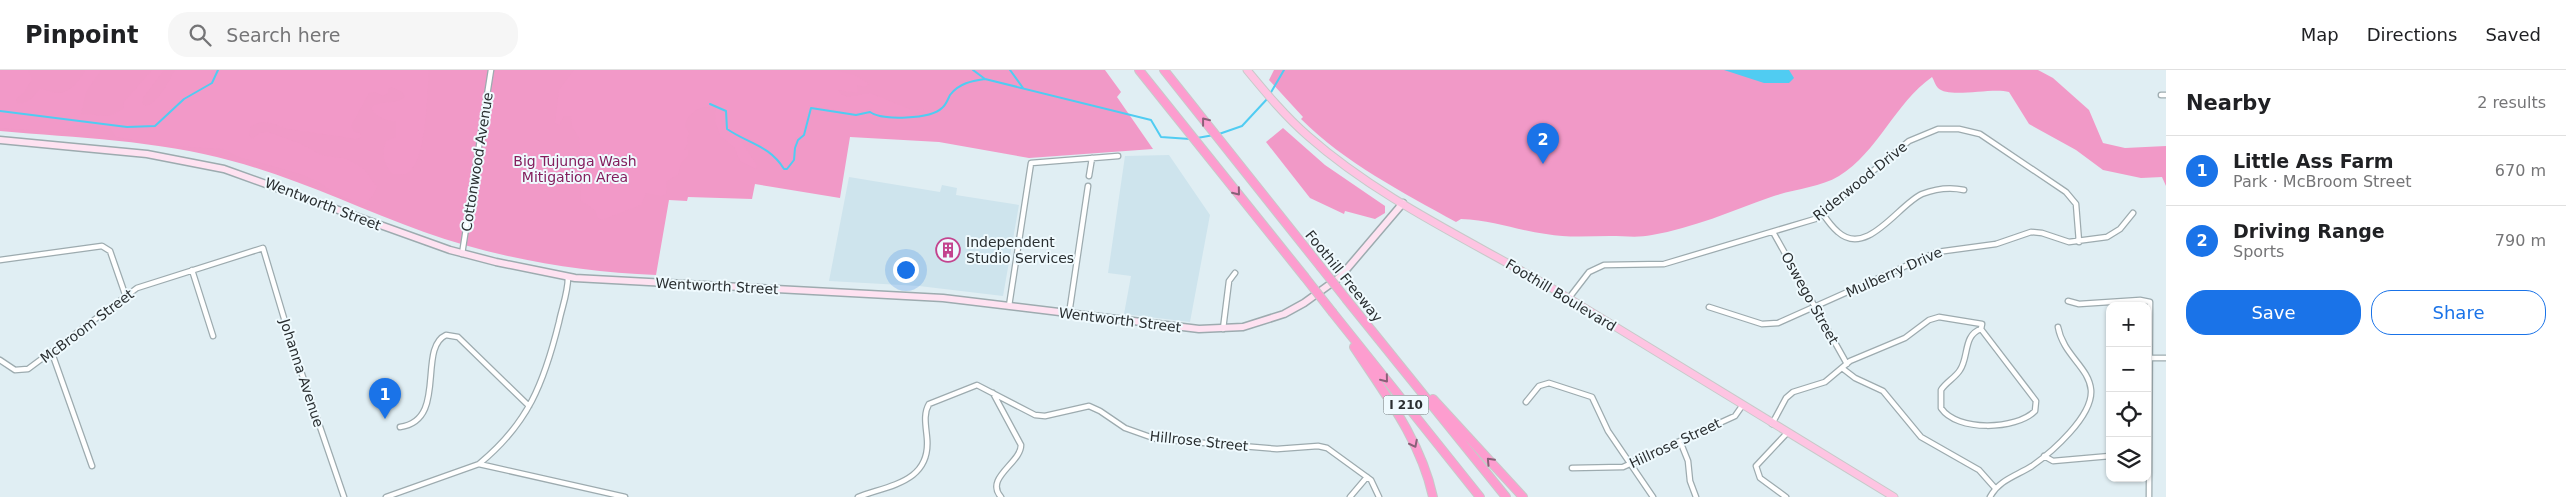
<!DOCTYPE html>
<meta charset="utf-8">
<style>
body{margin:0;font-family:"DejaVu Sans",sans-serif;background:#f6f6f6;color:#202124}
.controls{position:absolute;right:15px;bottom:15px;display:grid;overflow:hidden;border-radius:10px;box-shadow:0 1px 4px #0004}
.controls button{width:45px;height:45px;display:grid;place-items:center;padding:0;border:0;border-bottom:1px solid #e0e0e0;background:#fff;color:#202124;font:25px sans-serif}
.you{position:absolute;left:905px;top:199px;width:18px;height:18px;margin:-12px;border:4px solid #fff;border-radius:50%;background:#1a73e8;box-shadow:0 0 0 8px #1a73e833}
.badge{display:grid;place-items:center;width:32px;height:32px;border-radius:50%;background:#1a73e8;color:#fff;font-size:16px;font-weight:700}
.pin{position:absolute;translate:-50% -41px;filter:drop-shadow(0 1px 2px #0008)}
.pin::after{content:'';position:absolute;top:26px;width:18px;height:15px;background:inherit;clip-path:polygon(0 0,100% 0,50% 100%)}
.list{margin:0;padding:0;list-style:none}
h2{display:flex;justify-content:space-between;align-items:center;height:65px;margin:0;padding:0 20px;font-size:21px}
h2 small{font-size:16px;font-weight:400;color:#757577}
.list li{display:grid;grid-template-columns:32px 1fr auto;gap:15px;align-items:center;box-sizing:border-box;height:70px;padding:0 20px;border-top:1px solid #e0e0e0}
.list b{display:block;font-size:19px;white-space:nowrap}
.list p{margin:0;font-size:16px;white-space:nowrap;color:#757577}
.list em{font-size:16px;font-style:normal;color:#757577}
.actions{display:flex;gap:10px;padding:15px 20px}
.actions a{flex:1;padding:11px 0;border:1px solid #1a73e8;border-radius:20px;text-align:center;font-size:18px;color:#1a73e8}
.actions .main{background:#1a73e8;color:#fff}
.icon{flex:none;width:28px;height:28px;fill:none;stroke:currentColor;stroke-width:2;stroke-linecap:round;stroke-linejoin:round}
.map{position:relative;flex:none;width:2166px;height:427px;overflow:hidden}
header{display:flex;align-items:center;gap:30px;box-sizing:border-box;height:70px;padding:0 25px;background:#fff;border-bottom:1px solid #e0e0e0}
header strong{font-size:24px}
nav{display:flex;gap:28px;margin-inline-start:auto;font-size:18px}
.search{width:350px;height:45px;background:#f6f6f6;display:flex;align-items:center;gap:12px;box-sizing:border-box;padding:0 18px;border-radius:20px;color:#757577;font-size:19px}
main{display:flex}
aside{flex:1;background:#fff}
.map>svg:first-child{display:block}
.built{fill:#cee4ed}
.green{fill:#f199c7}
.forest{fill:#f299c8}
.water{fill:#50ccf2}
.lines{fill:none;stroke-linecap:round;stroke-linejoin:round}
.stream{stroke:#50ccf2;stroke-width:2}
.minor-casing{stroke:#9dabaf;stroke-width:7}
.secondary-casing{stroke:#9dabaf;stroke-width:9}
.primary-casing{stroke:#c8c9c9;stroke-width:9}
.motorway-casing{stroke:#c8c9c9;stroke-width:10}
.minor{stroke:#fff;stroke-width:4.5}
.secondary{stroke:#fee2f1;stroke-width:6}
.primary{stroke:#fec4e2;stroke-width:7}
.motorway{stroke:#fd9dcf;stroke-width:8}
.motorway-bridge-casing{stroke:#c8c9c9;stroke-width:10;stroke-linecap:butt}
.motorway-bridge{stroke:#fd9dcf;stroke-width:8}
.oneway{stroke:#896078}
.labels{text-anchor:middle;stroke-width:4;stroke-linejoin:round;paint-order:stroke}
.shield{fill:#effafe;stroke:#656c6e;stroke-width:1}
.shield-label{font-size:12px;font-weight:bold;fill:#2a2f31}
.park-label{font-size:14px;fill:#841e5d;stroke:#effafe}
.street-label{font-size:14px;fill:#2a2f31;stroke:#effafe}
.poi-label{font-size:14px;fill:#2a2f31;stroke:#effafe;text-anchor:start}
</style>
<header>
<strong>Pinpoint</strong>
<div class="search"><svg class="icon" aria-label="search" viewBox="0 0 24 24"><circle cx="10" cy="10" r="6"/><path d="M15 15l6 6"/></svg>Search here</div>
<nav><a>Map</a><a>Directions</a><a>Saved</a></nav>
</header>
<main>
<div class="map">
<svg width="2166" height="427" viewBox="0 0 2166 427">
<rect width="100%" height="100%" fill="#e0eef3"/>
<path class="built" d="M1169,85L1210,145L1190,252L1124,244L1131,206L1108,203L1125,86Z
M849,107L940,122L942,115L957,118L956,125L1019,135L1003,226L919,216L829,211Z"/>
<path class="green" d="M0,0H1105L1121,22L1117,27L1153,79L1029,88L939,72L850,67L840,128L755,114L752,129L688,127L687,131L669,130L656,205C576,202 498,188 424,162C360,139 297,108 232,91C157,70 77,68 0,61Z
M1274,0H2038L2053,8L2089,40L2103,73L2125,78L2166,76V116L2162,107L2141,108L2103,100L2076,80L2029,54L2009,22C1992,17 1949,29 1938,18C1935,15 1934,10 1932,7C1895,33 1878,82 1839,106C1819,118 1793,119 1771,127C1732,141 1693,158 1652,165C1638,168 1625,166 1610,166C1589,166 1568,168 1546,164C1516,160 1492,150 1461,149L1456,152C1402,122 1345,93 1301,49L1303,47L1269,10Z
M1283,58L1325,95L1385,136V143L1375,149L1345,141L1344,144L1310,128L1266,72Z"/>
<path class="forest" d="M0,0H28L32,9L25,21L16,29L17,33C28,35 33,26 40,19C47,19 52,23 59,23C69,24 82,8 85,0H101L86,22L81,44L110,46L123,39L124,32L152,0H164L143,28L142,33L145,36C159,33 169,10 175,0H429C427,23 427,82 411,100C407,105 400,105 393,104C384,96 381,83 386,71L396,67V52C385,50 376,48 371,37C382,30 394,35 405,27L402,22L392,17L388,19V23L383,26L375,22L369,23L351,56L354,62L360,63L361,67L357,69L288,59L271,53L261,52L251,56L249,65L252,69L260,63L268,62L301,74L321,85L347,89L364,99L377,117L373,125L364,135L333,123L321,113L303,105L240,87L223,79L173,76L116,67L111,59C102,57 84,53 74,56C68,58 67,62 60,62L0,58Z
M574,0H834L854,5L869,14L865,17L857,15L858,23L838,20L841,24L848,27L870,23L912,40L925,39C910,49 886,47 870,39L853,44L810,35L802,66L796,67L793,88L788,96L784,97L765,76L736,63L757,96L756,99L740,91L734,77L720,65L715,51L716,38C702,34 689,41 685,55L689,64L687,68L688,74L684,80L688,79V86L681,93L678,105L667,111L666,124L661,126L646,123L641,135L602,150L598,148L595,140L581,131L579,68L572,56L571,46H564L559,55L555,53L559,20Z"/>
<path class="water" d="M1724,0H1789L1794,8L1789,13H1764Z"/>
<g class="lines">
<path class="stream" d="M973,0L985,9L1151,50L1161,67L1190,69
M1010,0L1023,18
M1270,24L1284,0
M710,34L726,41L727,59C749,74 769,75 784,99H787L794,90L795,78L798,70L804,65L811,38L856,45L870,42C882,51 931,49 942,38C946,35 948,29 950,25C959,13 972,11 985,9
M0,41L127,57L155,56L184,29L212,13L218,0
M1219,64L1242,56L1268,28
M1197,68L1214,65"/>
<g class="minor-casing">
<path id="minor" d="M2161,25H2166
M1089,106L1092,88
M1823,144C1827,150 1832,157 1838,162C1867,188 1899,134 1922,124C1935,119 1951,117 1964,120
M1773,162L1847,294
M462,184L491,0
M0,190L102,176L110,181L126,227
M192,200L213,266
M1569,228L1589,202L1604,195L1664,194L1815,149L1909,71L1938,59H1959L1980,64L2066,122L2076,134L2079,172
M2068,231L2079,234L2140,230L2150,232L2149,427
M1009,236L1031,93L1118,86
M1709,237L1762,254L1778,253L1937,182L1996,174L2031,162L2042,163L2069,172L2107,167L2120,159L2133,143
M1069,244L1088,116
M1223,259L1229,211L1235,203
M52,283L92,396
M2150,288H2166
M0,290L15,300L28,299L137,218L263,178L292,275L344,427
M1842,298L1855,308L1883,321L1921,367L1979,400L1995,418
M993,323L1021,375C1021,393 984,408 1001,427
M1526,332L1539,316L1549,313L1592,327L1608,361L1653,427
M1772,354L1786,328L1793,322L1825,312L1850,291L1905,268L1929,250L1939,247L1982,254L1981,259L2036,331L2035,341C2016,360 1957,362 1941,338V320C1946,312 1955,308 1960,300C1969,287 1963,265 1981,259
M400,357C448,351 417,278 446,265L458,267L529,336
M1680,371L1688,391L1690,411L1696,427
M2044,386L2053,391L2110,386
M479,394C528,354 544,313 559,252C562,237 568,223 568,207
M1572,398L1623,397L1735,346L1742,336
M386,427L479,394L625,427
M858,427C890,415 931,412 927,368C926,356 923,344 929,334L977,315L1035,345L1045,346L1089,336L1100,341L1125,358L1156,369L1277,379L1318,376L1327,378L1371,410L1379,427
M1350,427L1367,407
M1786,427L1760,408L1756,396L1787,363
M1990,427C1999,410 2016,406 2032,396C2052,382 2093,346 2091,320C2089,297 2063,285 2058,257"/>
</g>
<g class="secondary-casing">
<path id="secondary" d="M0,70L147,84L224,99L450,180L496,192L575,208L943,228L1199,259L1243,257L1284,244L1304,233L1340,207L1403,133"/>
</g>
<g class="primary-casing">
<path id="primary" d="M1247,0C1266,23 1285,46 1308,66C1385,134 1483,176 1570,229C1679,295 1786,362 1894,427"/>
</g>
<g class="motorway-casing">
<path id="motorway" d="M1139,0L1304,206
M1164,0L1320,196
M1347,230L1506,427
M1333,243L1480,427
M1354,277C1385,324 1421,371 1433,427
M1433,329L1523,427"/>
</g>
<use href="#minor" class="minor"/>
<use href="#secondary" class="secondary"/>
<use href="#primary" class="primary"/>
<use href="#motorway" class="motorway"/>
<g class="motorway-bridge-casing">
<path id="motorway-bridge" d="M1320,196L1347,230
M1304,206L1333,243"/>
</g>
<use href="#motorway-bridge" class="motorway-bridge"/>
</g>
<defs><path id="oneway-chevron" d="M-2-3.5L2.5 0L-2 3.5" fill="none" stroke-width="1.6" stroke-linecap="round" stroke-linejoin="round" transform="scale(1.25)"/></defs>
<g class="oneway">
<use href="#oneway-chevron" transform="translate(1205 51) rotate(-128)"/>
<use href="#oneway-chevron" transform="translate(1237 122) rotate(51)"/>
<use href="#oneway-chevron" transform="translate(1385 309) rotate(51)"/>
<use href="#oneway-chevron" transform="translate(1414 374) rotate(63)"/>
<use href="#oneway-chevron" transform="translate(1490 391) rotate(-133)"/>
</g>
<defs>
<g id="building-ring" transform="scale(1.25)"><circle r="9.5" fill="#effafe" stroke="#c3438e" stroke-width="1.5"/><path d="M-4-6H4V6H1V3H-1V6H-4ZM-2.5-4.3h1.7v1.8h-1.7ZM.8-4.3h1.7v1.8H.8ZM-2.5-1h1.7V.8h-1.7ZM.8-1h1.7V.8H.8Z" fill="#c3438e"/></g>
</defs>
<g fill-rule="evenodd">
<use href="#building-ring" x="948" y="180"/>
</g>
<g class="labels">
<rect class="shield" x="1383.5" y="325.5" width="45" height="19" rx="4"/>
<g class="shield-label">
<text x="1406" y="339">I 210</text>
</g>
<g class="park-label">
<text x="575" y="96">Big Tujunga Wash<tspan x="575" dy="16">Mitigation Area</tspan></text>
</g>
<g class="street-label">
<text transform="translate(477 92) rotate(-81)" y="5">Cottonwood Avenue</text>
<text transform="translate(1860 111) rotate(-39)" y="5">Riderwood Drive</text>
<text transform="translate(323 134) rotate(21)" y="5">Wentworth Street</text>
<text transform="translate(1894 202) rotate(-24)" y="5">Mulberry Drive</text>
<text transform="translate(1344 206) rotate(51)" y="5">Foothill Freeway</text>
<text transform="translate(717 216) rotate(3)" y="5">Wentworth Street</text>
<text transform="translate(1561 225) rotate(31)" y="5">Foothill Boulevard</text>
<text transform="translate(1810 228) rotate(61)" y="5">Oswego Street</text>
<text transform="translate(1120 250) rotate(7)" y="5">Wentworth Street</text>
<text transform="translate(87 256) rotate(-37)" y="5">McBroom Street</text>
<text transform="translate(302 303) rotate(72)" y="5">Johanna Avenue</text>
<text transform="translate(1199 371) rotate(6)" y="5">Hillrose Street</text>
<text transform="translate(1675 373) rotate(-25)" y="5">Hillrose Street</text>
</g>
<g class="poi-label">
<text x="966" y="177">Independent<tspan x="966" dy="16">Studio Services</tspan></text>
</g>
</g>
</svg>
<div class="controls">
<button>+</button>
<button>−</button>
<button><svg class="icon" aria-label="locate" viewBox="0 0 24 24"><circle cx="12" cy="12" r="6"/><path d="M12 2v4M12 18v4M2 12h4M18 12h4"/></svg></button>
<button><svg class="icon" aria-label="layers" viewBox="0 0 24 24"><path d="M12 4l9 5-9 5-9-5zM3 14l9 5 9-5"/></svg></button>
</div>
<div class="you"></div>
<div class="pin badge" style="left:385px;top:349px">1</div>
<div class="pin badge" style="left:1543px;top:94px">2</div>
</div>
<aside>
<h2>Nearby<small>2 results</small></h2>
<ul class="list">
<li><span class="badge">1</span><div><b>Little Ass Farm</b><p>Park · McBroom Street</p></div><em>670 m</em></li>
<li><span class="badge">2</span><div><b>Driving Range</b><p>Sports</p></div><em>790 m</em></li>
</ul>
<div class="actions"><a class="main">Save</a><a>Share</a></div>
</aside>
</main>
